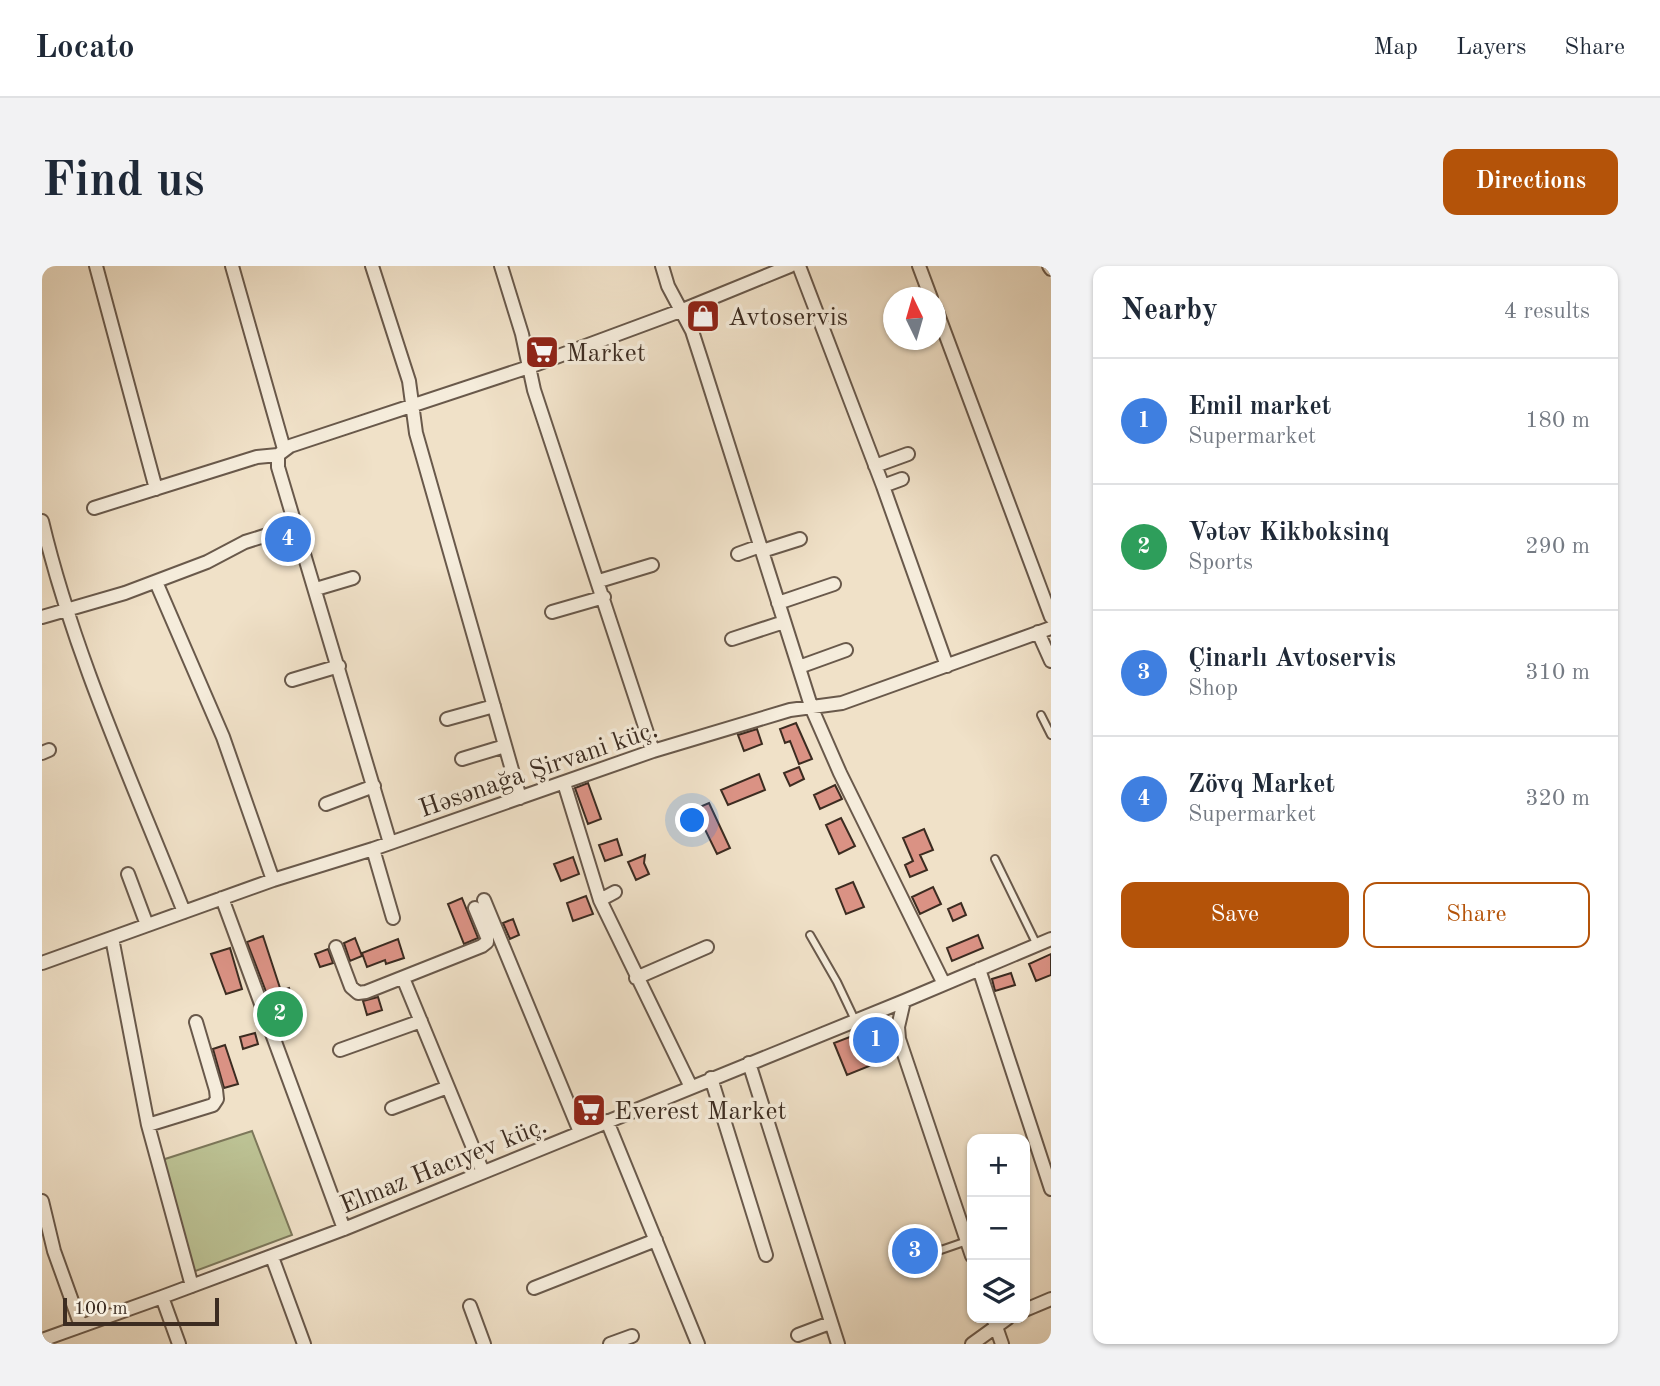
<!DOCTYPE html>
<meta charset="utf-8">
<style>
body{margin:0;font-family:"Old Standard TT",serif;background:#f2f2f3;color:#1f2937}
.controls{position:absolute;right:21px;bottom:21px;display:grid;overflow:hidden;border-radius:14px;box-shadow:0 2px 5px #0004}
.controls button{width:63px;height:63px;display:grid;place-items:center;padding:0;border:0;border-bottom:2px solid #e0e1e3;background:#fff;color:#1f2937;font:35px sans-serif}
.compass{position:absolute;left:841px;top:21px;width:63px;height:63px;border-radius:50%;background:#fff;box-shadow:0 2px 5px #0004;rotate:355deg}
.scale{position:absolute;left:21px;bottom:18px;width:156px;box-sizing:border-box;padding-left:7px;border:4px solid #3c2c21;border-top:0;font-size:19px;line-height:24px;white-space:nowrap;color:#3c2c21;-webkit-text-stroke:5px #f5ecdb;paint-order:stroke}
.you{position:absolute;left:651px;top:555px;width:24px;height:24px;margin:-18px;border:5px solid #fff;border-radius:50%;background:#1a73e8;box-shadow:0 0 0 10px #1a73e833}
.badge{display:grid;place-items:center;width:46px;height:46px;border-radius:50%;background:#b45309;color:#fff;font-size:23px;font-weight:700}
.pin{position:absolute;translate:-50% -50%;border:4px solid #fff;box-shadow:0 2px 7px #0006}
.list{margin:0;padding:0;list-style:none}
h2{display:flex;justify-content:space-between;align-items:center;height:91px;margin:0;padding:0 28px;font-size:30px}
h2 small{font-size:23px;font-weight:400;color:#747a83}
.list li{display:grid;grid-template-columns:46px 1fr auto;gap:21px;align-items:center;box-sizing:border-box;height:126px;padding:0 28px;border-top:2px solid #e0e1e3}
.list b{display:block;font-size:26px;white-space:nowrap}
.list p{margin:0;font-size:23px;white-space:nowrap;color:#747a83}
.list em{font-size:23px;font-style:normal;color:#747a83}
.actions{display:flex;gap:14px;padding:21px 28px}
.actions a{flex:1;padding:16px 0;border:2px solid #b45309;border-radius:14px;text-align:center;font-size:24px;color:#b45309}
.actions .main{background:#b45309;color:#fff}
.icon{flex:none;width:38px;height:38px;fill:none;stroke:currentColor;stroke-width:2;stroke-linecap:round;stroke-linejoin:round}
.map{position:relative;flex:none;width:1009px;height:1078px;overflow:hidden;border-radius:14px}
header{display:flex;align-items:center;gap:42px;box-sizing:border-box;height:98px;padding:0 35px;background:#fff;border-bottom:2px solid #e0e1e3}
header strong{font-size:33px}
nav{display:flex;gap:38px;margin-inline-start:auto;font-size:24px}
.intro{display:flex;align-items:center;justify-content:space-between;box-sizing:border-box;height:168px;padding:0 42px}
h1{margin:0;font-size:49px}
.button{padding:18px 32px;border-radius:14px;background:#b45309;color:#fff;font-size:24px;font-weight:700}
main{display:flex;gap:42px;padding:0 42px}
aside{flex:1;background:#fff;border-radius:14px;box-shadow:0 2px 5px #0004}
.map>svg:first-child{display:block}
.green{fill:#bcc294;stroke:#7c775a;stroke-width:2}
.building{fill:#da9284;stroke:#3c2c21;stroke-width:2}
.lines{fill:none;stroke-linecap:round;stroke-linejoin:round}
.service-casing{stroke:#69594b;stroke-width:10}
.minor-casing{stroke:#69594b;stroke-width:16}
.service{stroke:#f5ecdb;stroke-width:6}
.minor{stroke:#f5ecdb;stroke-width:12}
.labels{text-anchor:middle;stroke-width:7;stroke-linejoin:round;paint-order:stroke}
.poi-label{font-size:26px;fill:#3c2c21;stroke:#f5ecdb;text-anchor:start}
.street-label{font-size:26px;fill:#3c2c21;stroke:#f5ecdb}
</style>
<header>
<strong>Locato</strong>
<nav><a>Map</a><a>Layers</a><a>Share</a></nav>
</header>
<div class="intro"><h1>Find us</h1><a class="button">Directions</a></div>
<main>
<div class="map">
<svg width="1009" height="1078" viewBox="0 0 1009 1078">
<rect width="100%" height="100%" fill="#f0e1c8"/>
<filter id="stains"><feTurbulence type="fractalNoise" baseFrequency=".00286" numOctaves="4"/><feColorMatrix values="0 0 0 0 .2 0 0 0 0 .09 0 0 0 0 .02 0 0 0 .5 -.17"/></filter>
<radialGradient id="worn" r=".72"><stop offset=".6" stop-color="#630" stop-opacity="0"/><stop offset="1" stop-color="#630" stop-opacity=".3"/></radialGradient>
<path class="green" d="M210,865L250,969L148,1007L120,894Z"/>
<path class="building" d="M754,457L770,493L757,498L748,475L743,477L738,463Z
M715,463L720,478L702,485L696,469Z
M757,501L762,513L748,520L742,507Z
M717,508L723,524L686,539L679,524Z
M546,517L559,553L546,558L533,522Z
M793,519L800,533L778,543L772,529Z
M667,537L688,582L675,588L653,543Z
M799,552L813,580L797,588L784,559Z
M882,563L891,584L878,589L885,604L868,611L863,599L871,595L861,572Z
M575,573L580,589L563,595L557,579Z
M603,589L602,597L607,608L594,614L586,596Z
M531,591L537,608L519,615L512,598Z
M811,616L822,641L804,648L794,623Z
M891,621L899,638L878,648L870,631Z
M544,630L551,648L531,655L525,637Z
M420,632L436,672L422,678L406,638Z
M919,637L924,649L911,655L906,643Z
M471,653L477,669L468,673L461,657Z
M936,669L941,682L910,695L905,682Z
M221,670L239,725L247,722L252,737L231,744L205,676Z
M313,672L320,690L308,695L302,677Z
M356,673L362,692L344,698L343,694L325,701L320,687Z
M188,682L200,723L184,728L169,688Z
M286,683L291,697L278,701L273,688Z
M1009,688V709L994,715L987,698Z
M969,707L973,719L953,725L950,713Z
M336,731L340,744L325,749L321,735Z
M839,759L852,790L805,809L792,777Z
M213,767L216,778L201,783L198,771Z
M183,779L196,818L182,822L171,783Z"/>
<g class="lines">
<g class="service-casing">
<path id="service" d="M999,449L1009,469
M953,593L995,679
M768,669L795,716L813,754
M867,995L925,975"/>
</g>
<g class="minor-casing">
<path id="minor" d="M54,0L114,223
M190,0L242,183
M330,0L367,115L374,167L478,532
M459,0L480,68L492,124L611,485
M620,0L626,20L650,65L660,96L770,443L798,507L902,718
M757,0L841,220L905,400
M877,0L889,32
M1007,0L1009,3
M894,43L1009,351
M236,189L248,180L487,101L638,45L748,0
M236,189V201L348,577
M833,200L866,188
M841,220L860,213
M52,242L215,191L236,189
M0,255C32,390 91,517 142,646
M720,285L758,273
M696,288L718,280
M557,315L610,299
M114,316L181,471L231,614
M274,323L311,312
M736,337L792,318
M510,346L562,331
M0,351L83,327L165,296L203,276L254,260
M996,366L1009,395
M690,373L742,356
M757,401L804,384
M250,414L297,400
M405,453L452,440
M0,487L7,484
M420,493L463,480
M522,517L558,634L649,821
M284,538L332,520
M331,583L351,652
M86,608L105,659
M180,632L302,963
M442,634L538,866
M558,634L573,626
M70,672L106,859L150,1020
M294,681L309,721L316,727L324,726L440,680L445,676V671L433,642
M0,697L231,614L331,583L611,485L748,444L800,437L1009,362
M937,703L1009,923
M361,712L441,906
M594,712L665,681
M862,735L856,761L857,773L930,990
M298,784L379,755
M707,797L796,1078
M669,812L724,989
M350,842L406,821
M565,855L656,1078
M106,859L171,839L175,833L174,824L154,756
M0,935L12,985L39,1060
M230,991L262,1078
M492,1022L614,974
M120,1031L137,1078
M428,1040L442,1078
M983,1044L1009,1033
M951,1052L960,1078
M756,1069L788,1057
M0,1074L120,1031L302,963L862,735L1009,673
M568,1078L590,1070
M930,1078L966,1052"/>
</g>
<use href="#service" class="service"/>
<use href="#minor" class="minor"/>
</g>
<defs>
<g id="shop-square" transform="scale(1.75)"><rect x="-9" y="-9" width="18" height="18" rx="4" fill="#8f2418" stroke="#f5ecdb"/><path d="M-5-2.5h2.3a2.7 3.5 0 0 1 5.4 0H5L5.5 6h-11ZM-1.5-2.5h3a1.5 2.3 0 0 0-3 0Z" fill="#fff"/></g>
<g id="supermarket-square" transform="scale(1.75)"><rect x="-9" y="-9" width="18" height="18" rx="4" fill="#8f2418" stroke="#f5ecdb"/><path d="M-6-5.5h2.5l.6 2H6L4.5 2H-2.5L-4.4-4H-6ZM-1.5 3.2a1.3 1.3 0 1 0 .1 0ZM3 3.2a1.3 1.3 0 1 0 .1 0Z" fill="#fff"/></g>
</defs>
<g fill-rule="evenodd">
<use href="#shop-square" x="661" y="50"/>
<use href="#supermarket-square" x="500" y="86"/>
<use href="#supermarket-square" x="547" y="844"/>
</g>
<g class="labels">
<g class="poi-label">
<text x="686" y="59">Avtoservis</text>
<text x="524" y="95">Market</text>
<text x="572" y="853">Everest Market</text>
</g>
<g class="street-label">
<text transform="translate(496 502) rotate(-19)" y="9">Həsənağa Şirvani küç.</text>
<text transform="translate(401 898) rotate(-22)" y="9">Elmaz Hacıyev küç.</text>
</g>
</g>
<rect width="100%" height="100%" filter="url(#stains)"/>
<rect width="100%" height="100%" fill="url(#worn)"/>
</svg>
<div class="controls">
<button>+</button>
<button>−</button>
<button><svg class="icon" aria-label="layers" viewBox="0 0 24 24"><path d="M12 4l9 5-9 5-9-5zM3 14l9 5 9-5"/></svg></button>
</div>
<svg class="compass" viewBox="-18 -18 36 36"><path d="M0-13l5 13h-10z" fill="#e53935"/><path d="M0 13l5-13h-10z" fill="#747a83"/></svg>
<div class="scale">100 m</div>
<div class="you"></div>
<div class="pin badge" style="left:834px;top:774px;background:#3f7fe0">1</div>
<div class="pin badge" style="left:238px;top:748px;background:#2e9e5b">2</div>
<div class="pin badge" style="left:873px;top:985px;background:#3f7fe0">3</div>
<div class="pin badge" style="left:246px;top:273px;background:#3f7fe0">4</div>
</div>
<aside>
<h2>Nearby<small>4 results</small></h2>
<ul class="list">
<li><span class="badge" style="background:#3f7fe0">1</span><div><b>Emil market</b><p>Supermarket</p></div><em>180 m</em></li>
<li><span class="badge" style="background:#2e9e5b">2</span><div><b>Vətəv Kikboksinq</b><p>Sports</p></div><em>290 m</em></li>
<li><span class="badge" style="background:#3f7fe0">3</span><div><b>Çinarlı Avtoservis</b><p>Shop</p></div><em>310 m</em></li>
<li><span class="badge" style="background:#3f7fe0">4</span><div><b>Zövq Market</b><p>Supermarket</p></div><em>320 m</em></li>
</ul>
<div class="actions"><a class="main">Save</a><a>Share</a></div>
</aside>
</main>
